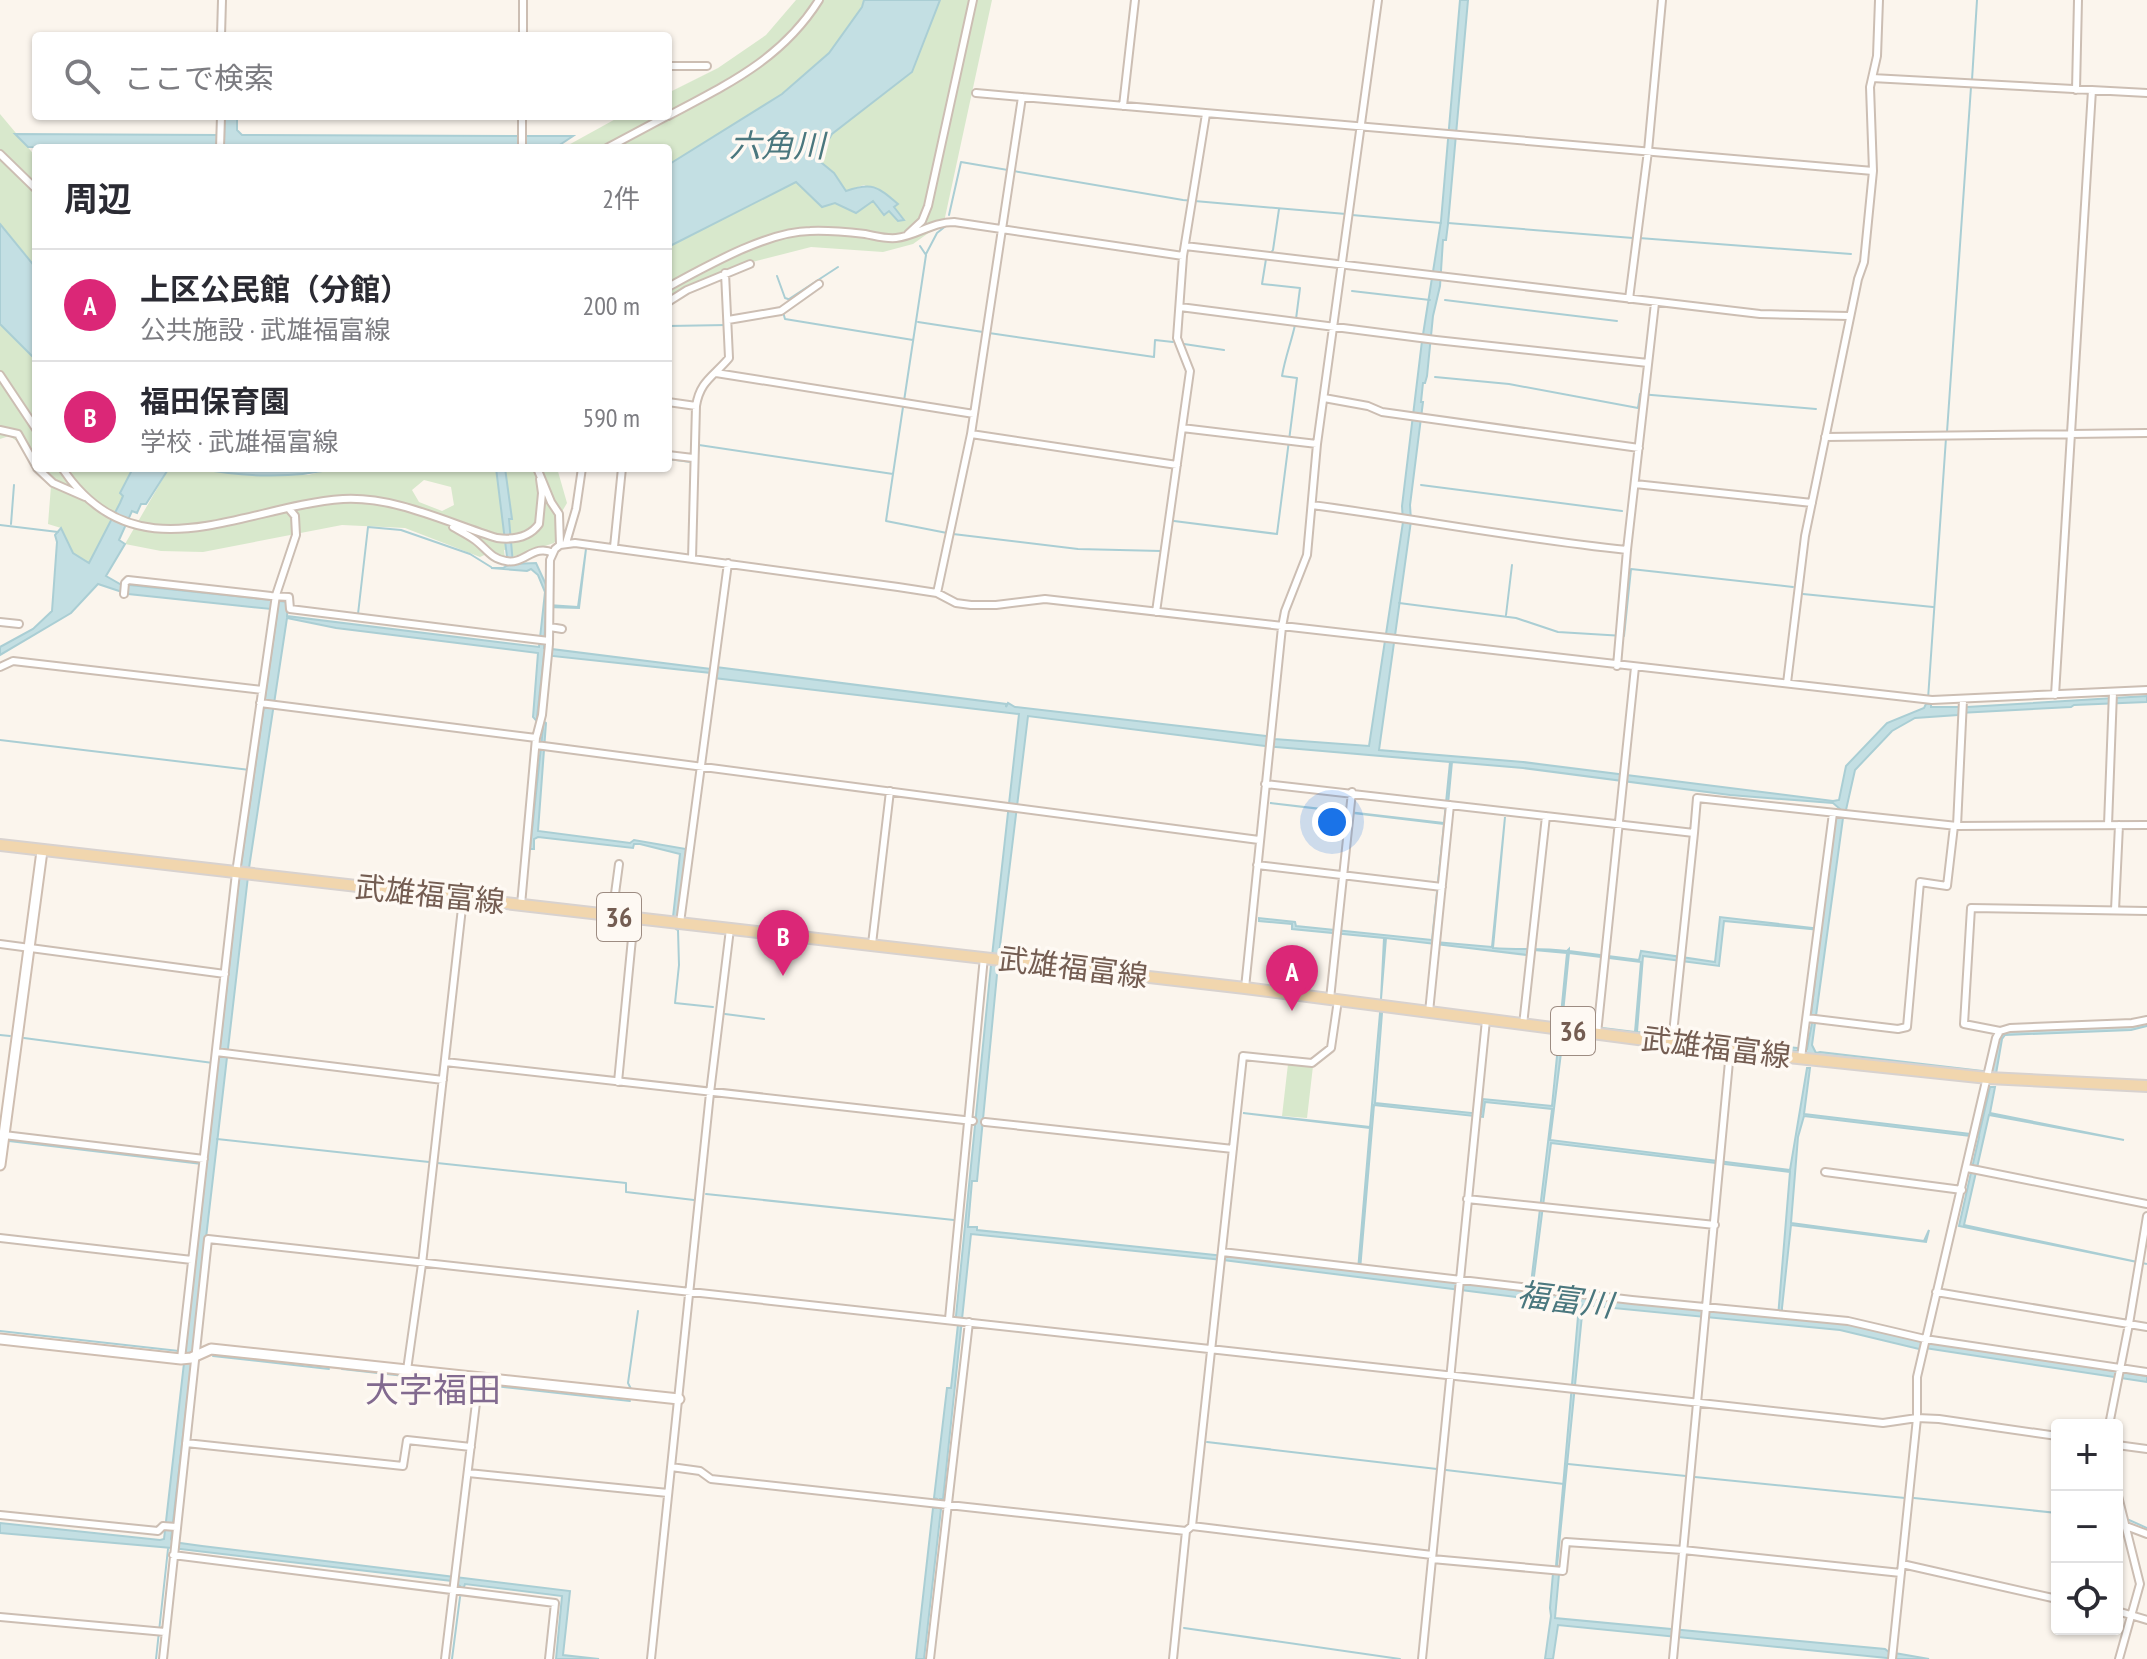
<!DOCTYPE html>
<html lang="ja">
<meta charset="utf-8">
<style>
body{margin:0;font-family:"PT Sans Narrow","Noto Sans JP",sans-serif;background:#f7f7f7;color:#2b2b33}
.controls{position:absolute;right:24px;bottom:24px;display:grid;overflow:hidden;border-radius:8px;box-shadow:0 2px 6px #0004}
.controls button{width:72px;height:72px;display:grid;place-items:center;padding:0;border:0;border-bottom:2px solid #e1e1e2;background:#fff;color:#2b2b33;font:40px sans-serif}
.you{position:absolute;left:1332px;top:822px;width:28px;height:28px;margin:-20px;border:6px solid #fff;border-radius:50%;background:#1a73e8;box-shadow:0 0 0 12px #1a73e833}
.badge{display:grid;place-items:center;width:52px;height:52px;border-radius:50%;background:#db2777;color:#fff;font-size:26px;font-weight:700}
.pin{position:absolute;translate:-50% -66px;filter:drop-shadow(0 2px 4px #0008)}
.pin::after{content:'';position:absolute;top:42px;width:28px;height:24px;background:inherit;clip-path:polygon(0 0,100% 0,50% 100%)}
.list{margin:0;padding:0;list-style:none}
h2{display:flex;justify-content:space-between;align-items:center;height:104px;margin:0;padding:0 32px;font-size:34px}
h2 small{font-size:26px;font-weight:400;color:#7c7c81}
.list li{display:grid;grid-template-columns:52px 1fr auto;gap:24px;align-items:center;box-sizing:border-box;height:112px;padding:0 32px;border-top:2px solid #e1e1e2}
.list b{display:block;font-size:30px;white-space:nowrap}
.list p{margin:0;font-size:26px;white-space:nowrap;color:#7c7c81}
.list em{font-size:26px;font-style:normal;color:#7c7c81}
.icon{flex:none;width:44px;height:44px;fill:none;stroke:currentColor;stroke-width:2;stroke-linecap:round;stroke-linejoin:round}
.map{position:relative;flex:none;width:2147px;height:1659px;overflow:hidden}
.search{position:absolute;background:#fff;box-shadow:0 2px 6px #0004;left:32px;top:32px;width:640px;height:88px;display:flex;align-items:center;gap:20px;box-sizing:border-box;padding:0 28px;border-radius:8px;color:#7c7c81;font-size:30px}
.panel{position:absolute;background:#fff;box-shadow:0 2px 6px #0004;left:32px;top:144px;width:640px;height:328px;border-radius:8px}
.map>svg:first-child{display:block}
.green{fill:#d8e8cc;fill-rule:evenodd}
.water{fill:#c3dfe3;stroke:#aaced4;stroke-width:2;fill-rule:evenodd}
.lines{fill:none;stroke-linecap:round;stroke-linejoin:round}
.stream{stroke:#aaced4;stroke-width:2}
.street-casing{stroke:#ccbeb3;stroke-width:10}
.secondary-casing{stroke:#cfbeb1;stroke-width:13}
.primary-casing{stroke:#d8d2cf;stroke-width:14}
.street{stroke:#fff;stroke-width:6}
.secondary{stroke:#fff;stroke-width:9}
.primary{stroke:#f1d6ae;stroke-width:10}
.labels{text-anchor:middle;stroke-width:7;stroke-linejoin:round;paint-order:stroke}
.shield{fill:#fef9f3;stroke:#9d8c82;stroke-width:2}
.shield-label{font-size:28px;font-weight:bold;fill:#745d52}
.street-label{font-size:30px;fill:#745d52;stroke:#fef9f3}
.water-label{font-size:32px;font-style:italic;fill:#4a777e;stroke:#fef9f3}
.quarter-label{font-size:34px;fill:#826a8f;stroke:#fef9f3}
</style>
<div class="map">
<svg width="2147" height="1659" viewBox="0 0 2147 1659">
<rect width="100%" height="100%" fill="#fbf5ed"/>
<path class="green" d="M796,0H864L862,7L829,53L782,94L668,165V148H563L621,116H668V93L718,68L766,35Z
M940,0H992L944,222L913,244L883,252L811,247L725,269L668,300V247L796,182L822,207L835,203L873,201L878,209L889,211L903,219L893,207L897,204L864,185L846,191L834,173L817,159L832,134L912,72Z
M0,114L36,157V268L0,224Z
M0,324L36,360V468H133L120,493L123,496L120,503L89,563L73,553L61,528L48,524L51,486L36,472L20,443L9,436L0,439Z
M169,468L308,475L336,468H496L505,541L509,519L505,468H557L567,503L557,520L559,535L554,543L512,557L511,549L504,550L505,558L491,552L480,557L405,528L342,525L203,552L161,551L125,544ZM424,480L451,487L454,505L442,511L419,502L412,490Z
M1288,1064L1313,1066L1307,1118L1282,1116Z"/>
<path class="water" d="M864,0H940L912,72L832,134L817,159L834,173L846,191C872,182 877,186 898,204L894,207L904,220L898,221L889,211L884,215L873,201L856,213L835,203L822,207L796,182L668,247V165L782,94L829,53L862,7Z
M1460,0H1468L1448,224L1446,240H1443L1440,286L1433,316L1427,376L1425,383H1423L1421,402H1423L1410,505L1411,521L1379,750L1523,762L1833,801L1839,800L1846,766L1887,723L1924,708L1926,704H1931V707H1967L2147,696V702L2074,705L2071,707L1959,713L1958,715L1915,718L1892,731L1855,770L1846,810H1841V817L1843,818L1812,1045L1816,1053L1820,1052L1991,1072L1999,1039L2004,1032L2130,1026L2147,1022V1026L2131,1030L2005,1035L2002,1039L1996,1074L1808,1055L1804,1052L1560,1025L1567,953L1534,950L1527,955L1386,938L1381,999L1384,938L1292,929V924L1259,921V918L1295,922L1296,926L1432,940L1444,824L1270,803L1444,823L1450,762L1265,746L1028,716L999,954L977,1181H972L968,1227H977V1230L1358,1270L1370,1128L1243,1113L1370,1127L1380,1013H1382L1375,1103L1481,1114L1483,1099L1552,1106L1559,1036L1563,1037L1550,1140L1790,1170L1807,1068H1810L1804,1114L1979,1135L1990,1087H1995L1990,1113L2124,1140L1989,1115L1964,1225L2147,1264L1959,1226L1979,1137L1804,1116L1798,1137L1791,1223L1924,1241L1929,1230L1926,1242L1791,1225L1782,1308V1312L1860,1326L1920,1341L1922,1344L1927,1342L2147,1376V1382L1925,1348L1919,1349L1840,1330L1583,1305L1557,1566V1573L1559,1574L1555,1618L1885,1649L1889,1652L1929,1659H1897L1558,1625L1553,1659H1545L1551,1616L1550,1608L1553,1573H1555L1556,1566L1579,1305L1223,1260L971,1234L943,1499H940L939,1508L941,1509L924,1659H916L933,1508H936L937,1499L934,1498L947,1388H951L958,1324L956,1316L991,965L1019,714L714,678L711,673L544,655L537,717L546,723L538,831L630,843L634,840L686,849L678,918L673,917L680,854L640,844H634L633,848L538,837L534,839V849H530L543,728L533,717L538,653L336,628L287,618L249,868L171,1539L173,1542L202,1546L570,1591L563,1655L599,1659H556L562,1596L465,1584L461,1596L460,1586L452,1581L172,1548L0,1533V1523L160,1540L164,1539L239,879L278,607L272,606L271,609L128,594L98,584L71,613L0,655V647L33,629L52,611L57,542L55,535L61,528L73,553L89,563L120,503L123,496L120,493L133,468H169L146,504H141L137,513L132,511L119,540L125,544L106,576L120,584L272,600V603H278L279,601L288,602L287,616L539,647L545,592L538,575L531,569L527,571L491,568H503L508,565L496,468H505L512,519H509L513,564L536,563L548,589V605L578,607L586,549L579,608L546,607L544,648L711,669L716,667L1006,704V707L1008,703L1015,707L1266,736L1274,739L1369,746L1403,522L1402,506L1422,341L1441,221ZM1452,762L1523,768L1730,795L1833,803L1840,809L1838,817H1836L1821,929L1720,917L1715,962L1641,951L1639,960L1569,951V949L1567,951C1541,948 1519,950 1493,948L1505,817L1492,947L1435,942ZM1724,921L1821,930L1811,1015L1812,1023L1807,1049L1637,1032L1643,956L1719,966ZM1569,953L1641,962L1635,1032L1562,1023ZM1485,1102L1552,1109L1530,1292L1360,1270L1374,1105L1483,1117ZM1551,1143L1790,1172L1778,1317L1532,1292Z
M225,116H237V130L242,135L518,136L519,141H526V136H573L555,148H526V144H519L518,148H225L224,144H218L217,148L28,147L15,134L217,135V141H224Z
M0,224L36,268V360L0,324Z
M198,468H336C293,479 241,477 198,468Z"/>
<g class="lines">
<path class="stream" d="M1972,80L1977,0
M949,215L961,162L1183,200L1346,214
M1352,215L1441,223
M1448,223L1633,238
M1639,238L1851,254
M926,254L937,233L947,225
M1270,254L1273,250L1279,209
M1266,259L1262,284L1300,288L1296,319
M777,276L785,298L788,299
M1352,291L1430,300
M1445,300L1617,321
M792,303L789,299L838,267
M783,312L785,319L913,340
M730,322L732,355
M918,322L983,332
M668,326L727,325
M989,333L1154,357L1155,340L1173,342
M1184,344L1224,350
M722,372L730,361
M1435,377L1509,384L1638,408L1640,394L1816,409
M904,401L926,255L920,246
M903,407L886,521L947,533
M1947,432L1971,87
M33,445L36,443
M668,459L691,462
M697,463L699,445L893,474
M1421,485L1622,511
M11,524L14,485
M0,525L58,532
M953,534L1078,549L1161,551L1166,520L1277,534L1297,378L1282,376C1285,358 1291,343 1295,325
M1803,594L1933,607
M1399,603L1516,618L1558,632L1624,636L1631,569L1793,587
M358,614L368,527L401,530L470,554L491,567
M1506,615L1512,565
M1928,699L1946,438
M0,740L250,770
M676,929L678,930L679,965L675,1003L713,1007
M725,1014L764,1019
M0,1035L10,1036
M24,1038L213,1063
M217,1139L429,1162
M9,1141L202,1164
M437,1163L626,1183V1192L694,1200
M706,1194L954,1220
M0,1331L179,1351
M213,1356L329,1369
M342,1369L630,1401
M631,1389L628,1383L638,1311
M1207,1442L1437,1469
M1568,1464L1686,1476
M1446,1470L1564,1484
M1695,1477L1905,1498
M1914,1498L2057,1513
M2117,1519H2120
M2129,1520L2147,1528
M1184,1628L1400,1659
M156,1659L168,1549
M452,1659L460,1597"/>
<g class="street-casing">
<path id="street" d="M221,36L222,0
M523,36V0
M668,66H707
M1872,78L2147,93
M2076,90L2078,0
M976,93L1873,171
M1123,106L1135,0
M668,116C728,84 782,59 819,0
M220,148L221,116
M522,148V116
M607,148L667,116
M0,154L36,189
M908,234L922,221L928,206L973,0
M1185,246L1760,314L1849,316
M668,287C705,267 768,231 810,231C829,230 847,232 865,234C876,236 885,239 896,238C916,236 932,222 954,222L1183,256
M1629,299L1648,151L1662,0
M668,302L687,290L750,264
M1180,307L1436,340L1648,363
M728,320L781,311L819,284
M716,373L974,414
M0,375L36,429
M1324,398L1368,406L1382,412L1639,448
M668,402L696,406
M1182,428L1317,444
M0,430L18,434L36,466
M971,434L1177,465
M1825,437L2147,433
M668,455L693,458
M37,468L53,483L85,497
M62,468C136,579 243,506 343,499C395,496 448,523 497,538C513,540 529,538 539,524L542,493L540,479
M537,468L551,502L559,514L560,545
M1635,484L1812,503
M1312,505C1417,519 1521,539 1627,550
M453,527C460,531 468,535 475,540C486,548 491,559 506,561C524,565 534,543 553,553
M566,543L576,509L582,468
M614,547L622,468
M692,559L696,406C700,381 713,377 729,358L725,273
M937,593L971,434L1022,97
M124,594L125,583L128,580L271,596L289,597L290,609L549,641
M1156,612L1190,371L1177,338L1183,256L1206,114
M0,622L19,624
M550,627L562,629
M1617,666L1627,550L1655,303
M0,667L13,661L262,690
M1787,683L1805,536L1858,279L1864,262L1873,171L1870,87L1877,56L1879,0
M2055,695L2092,90
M260,703L536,738
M536,745L1259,840
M1265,784L1694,833L1672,1043
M2108,825L2113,692
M1957,826L1963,700
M1694,833L1697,798L1957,826L2147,825
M1257,865L1442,887
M521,905L536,738L542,715L549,644L550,560L555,549L560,545L575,543L898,587L937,593L956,603L971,605H996L1045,599L1932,700L2147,690
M2115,910L2119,825
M612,916L619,864
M680,923L728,563
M0,944L225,974
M872,944L890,791
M1245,988L1282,627L1285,611L1307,555L1317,444L1378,0
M1330,999L1352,792
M1429,1012L1450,805
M1807,1018L1898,1029L1907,1027L1920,882L1947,886L1954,826
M1523,1025L1546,816
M2000,1031L1964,1024L1971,908L2147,911
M1597,1034L1635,667
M216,1052L443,1080
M1801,1058L1833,813
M445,1062L973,1121
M618,1082L634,918
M985,1122L1233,1149
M4,1135L204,1159
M1967,1168L2147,1204
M1825,1172L1962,1190
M1467,1199L1715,1225
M0,1238L192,1260
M1222,1252L1632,1300L1848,1321L1925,1339L2147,1372
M1936,1292L2147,1327
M949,1319L984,957
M181,1359L236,873L276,595L296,535L295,516L290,510
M407,1370L422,1264L463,899
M2109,1425L2129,1324L2147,1216
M186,1443L403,1466L407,1440L471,1447
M2117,1445L2147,1449
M671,1467L700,1471L711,1479L1186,1531
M468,1473L668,1493
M2117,1492L2140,1584L2119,1659
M0,1515L158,1531L163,1526L176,1527
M1192,1526L1432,1555
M2126,1526L2147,1534
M173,1555L555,1603L549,1659
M1432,1559L1563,1571L1566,1542L1683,1550L1901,1573
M1902,1564L2057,1599
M2117,1611L2147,1620
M0,1617L165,1632
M163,1659L208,1239L1883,1423L1917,1418L1939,1419L2057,1436
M445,1659L479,1378
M651,1659L710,1093L730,929
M930,1659L969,1322
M1173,1659L1186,1531L1192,1526L1243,1056L1312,1063L1331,1048L1338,1000
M1422,1659L1486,1020
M1673,1659L1730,1051
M1892,1659L1917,1418V1377L1996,1038L2000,1031L2010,1028L2132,1023L2147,1020"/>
</g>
<g class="secondary-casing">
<path id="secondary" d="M0,1165L42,851
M0,1339L181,1359L191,1358L211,1349L679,1399"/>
</g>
<g class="primary-casing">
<path id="primary" d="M0,845L1245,988L1730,1051L1988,1078L2147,1086"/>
</g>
<use href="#street" class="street"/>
<use href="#secondary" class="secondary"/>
<use href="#primary" class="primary"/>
</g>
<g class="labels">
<g class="shield">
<rect x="597" y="893" width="44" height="48" rx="6"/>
<rect x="1551" y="1007" width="44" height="48" rx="6"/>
</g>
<g class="shield-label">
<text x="619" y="927">36</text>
<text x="1573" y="1041">36</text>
</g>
<g class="street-label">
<text transform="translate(430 895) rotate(6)" y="10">武雄福富線</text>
<text transform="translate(1073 968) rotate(7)" y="10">武雄福富線</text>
<text transform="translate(1716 1048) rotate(7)" y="10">武雄福富線</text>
</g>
<g class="water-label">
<text x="777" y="157">六角川</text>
<text transform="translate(1565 1300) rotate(7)" y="11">福富川</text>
</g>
<g class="quarter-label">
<text x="433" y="1402">大字福田</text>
</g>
</g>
</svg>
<div class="controls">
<button>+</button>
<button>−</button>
<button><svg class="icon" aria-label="locate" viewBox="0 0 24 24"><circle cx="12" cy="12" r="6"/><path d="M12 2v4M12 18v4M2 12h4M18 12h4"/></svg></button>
</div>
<div class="you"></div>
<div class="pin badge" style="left:1292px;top:1011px">A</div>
<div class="pin badge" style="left:783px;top:976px">B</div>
<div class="search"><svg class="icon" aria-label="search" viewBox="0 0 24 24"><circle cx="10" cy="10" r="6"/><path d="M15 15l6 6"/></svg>ここで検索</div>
<section class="panel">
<h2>周辺<small>2件</small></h2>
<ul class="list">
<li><span class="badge">A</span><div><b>上区公民館（分館）</b><p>公共施設 · 武雄福富線</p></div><em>200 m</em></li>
<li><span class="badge">B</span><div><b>福田保育園</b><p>学校 · 武雄福富線</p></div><em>590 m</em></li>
</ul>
</section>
</div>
